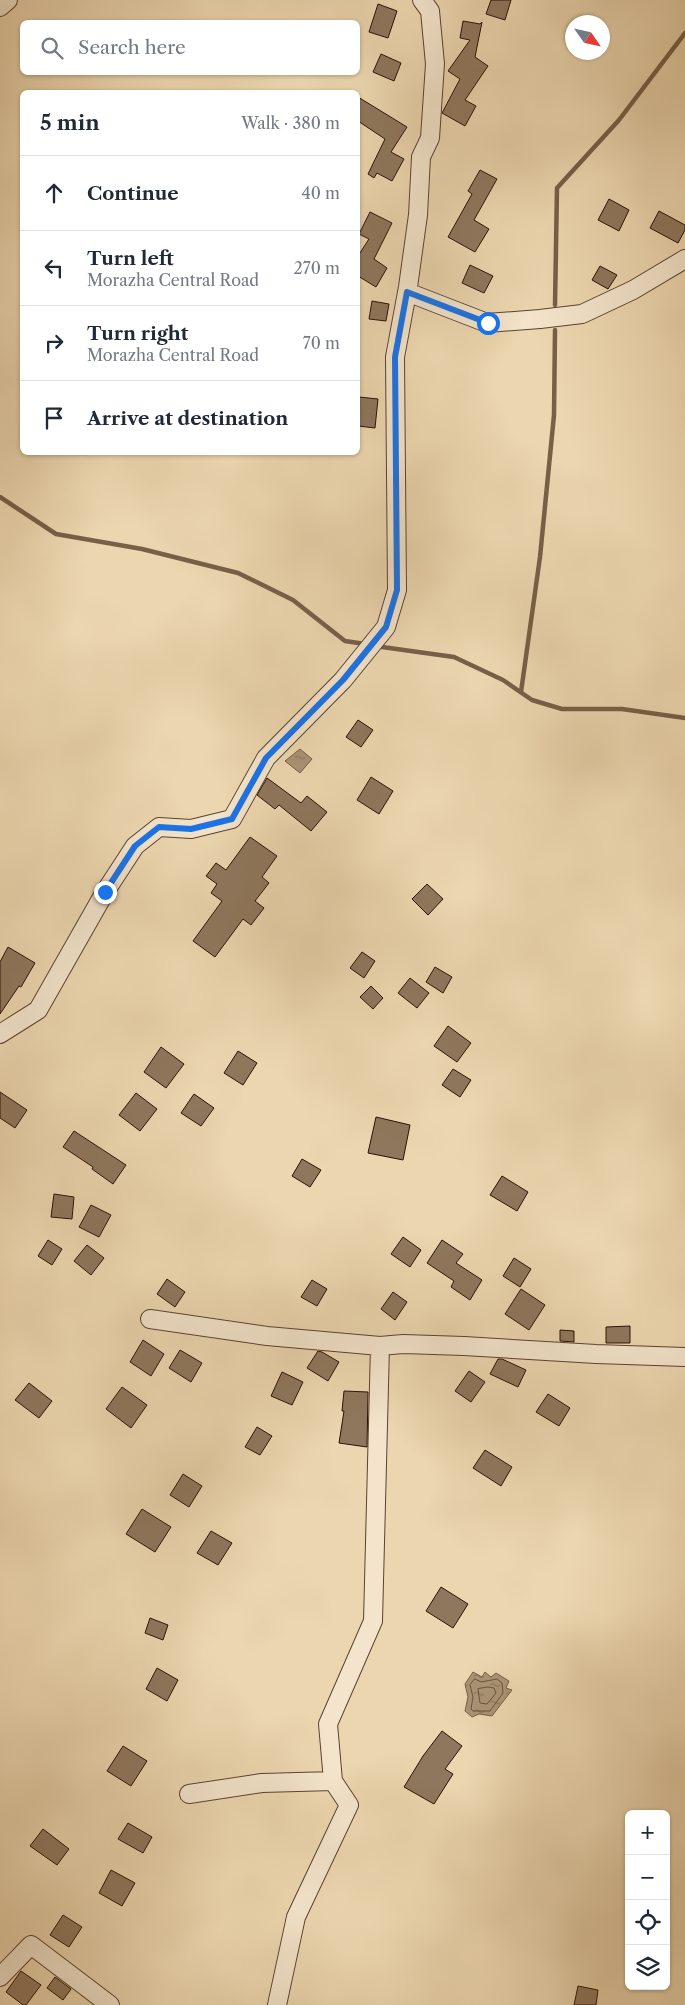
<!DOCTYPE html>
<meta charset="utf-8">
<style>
body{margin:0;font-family:"Libre Caslon Text",serif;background:#f2f2f3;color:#1f2937}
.controls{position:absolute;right:15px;bottom:15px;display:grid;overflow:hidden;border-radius:8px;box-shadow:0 1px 4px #0004}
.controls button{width:45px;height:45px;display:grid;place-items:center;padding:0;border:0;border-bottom:1px solid #e0e1e3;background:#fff;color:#1f2937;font:25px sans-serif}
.compass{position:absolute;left:565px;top:15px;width:45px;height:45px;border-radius:50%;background:#fff;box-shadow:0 1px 4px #0004;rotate:124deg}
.stop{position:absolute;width:15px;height:15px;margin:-11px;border:4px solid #1a73e8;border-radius:50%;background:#fff}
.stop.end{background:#1a73e8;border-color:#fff;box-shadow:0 1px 5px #0008}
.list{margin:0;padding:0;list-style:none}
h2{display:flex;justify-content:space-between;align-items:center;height:65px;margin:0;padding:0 20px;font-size:21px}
h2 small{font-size:16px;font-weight:400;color:#747a83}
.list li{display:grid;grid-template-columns:32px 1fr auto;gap:15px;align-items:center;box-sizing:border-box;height:75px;padding:0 20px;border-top:1px solid #e0e1e3}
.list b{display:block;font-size:19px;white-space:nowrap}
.list p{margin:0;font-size:16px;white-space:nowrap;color:#747a83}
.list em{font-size:16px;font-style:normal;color:#747a83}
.icon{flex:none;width:28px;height:28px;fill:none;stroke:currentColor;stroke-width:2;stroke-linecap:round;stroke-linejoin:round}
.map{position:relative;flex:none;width:685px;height:2005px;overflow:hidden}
.search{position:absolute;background:#fff;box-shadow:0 1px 4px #0004;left:20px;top:20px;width:340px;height:55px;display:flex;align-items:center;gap:12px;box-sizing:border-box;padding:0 18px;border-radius:8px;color:#747a83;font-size:19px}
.panel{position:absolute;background:#fff;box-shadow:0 1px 4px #0004;left:20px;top:90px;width:340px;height:365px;border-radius:8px}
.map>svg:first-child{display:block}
.water{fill:url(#water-ripples);stroke:#775f48}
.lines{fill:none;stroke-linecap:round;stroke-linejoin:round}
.shore{stroke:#6a523c;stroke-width:1}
.stream{stroke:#775f48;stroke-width:4.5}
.building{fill:#8f775d;stroke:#2a1004}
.minor-casing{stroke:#5a422f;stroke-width:20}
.minor{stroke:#f3e4cb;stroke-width:18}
.route{stroke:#1a73e8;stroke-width:6}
</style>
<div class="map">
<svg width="685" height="2005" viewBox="0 0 685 2005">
<defs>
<pattern id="water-ripples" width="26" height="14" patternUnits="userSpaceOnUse" patternTransform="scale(1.25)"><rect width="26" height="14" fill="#aa9375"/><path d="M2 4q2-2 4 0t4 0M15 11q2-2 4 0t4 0" fill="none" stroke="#8b775e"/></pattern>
</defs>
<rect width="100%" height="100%" fill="#ecd6af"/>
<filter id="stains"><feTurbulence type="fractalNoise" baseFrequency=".004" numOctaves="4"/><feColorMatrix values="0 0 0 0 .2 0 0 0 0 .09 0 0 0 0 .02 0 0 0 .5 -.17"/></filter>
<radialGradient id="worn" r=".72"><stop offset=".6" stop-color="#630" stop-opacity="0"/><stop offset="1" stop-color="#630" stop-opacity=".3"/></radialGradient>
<path class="water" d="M300,749L312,759L300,773L285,761Z
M473,1672L482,1677L485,1672L491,1677L496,1673L509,1681L506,1688L512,1690L492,1716L479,1714L472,1717L465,1711L468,1697L465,1684Z"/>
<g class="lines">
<path class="shore" d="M475,1679L481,1682L497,1679L502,1683L503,1693L490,1711H473L471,1709L473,1697L470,1685Z
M488,1687L494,1688L496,1693L487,1704L480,1703L478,1689Z"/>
<path class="stream" d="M555,305L557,188L619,120L685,33
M0,497L56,534L142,549L238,573L293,600L345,641L365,644
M375,646L454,657L503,680L532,700L562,709H622L685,718
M521,692L540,557L554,415L555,330"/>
</g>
<path class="building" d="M491,0H511L505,20L486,14Z
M378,4L397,11L388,38L369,32Z
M463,21L480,24L482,22L475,57L488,66L465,100L476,106L465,126L442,113L460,79L448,71L470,40L460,38Z
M381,54L401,63L394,81L373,72Z
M358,97L407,127L391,152L404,159L392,181L377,173L374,178L368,174L385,139L358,121Z
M480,170L497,179L474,220L489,229L475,252L448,237L472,194L468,191Z
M609,199L629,210L619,231L598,220Z
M659,211L685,225V230L678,243L650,228Z
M370,212L392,223L374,259L387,268L376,287L358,276V256L369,239L359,234Z
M470,265L493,276L484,293L462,283Z
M600,266L617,275L608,289L592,280Z
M372,301L389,304L386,321L369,319Z
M359,397L378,399L375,428L358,426Z
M358,720L373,730L361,747L346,737Z
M371,777L393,791L379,814L357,800Z
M267,778L301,803L307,796L327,812L311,831L279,805L275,809L257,795Z
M250,837L277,856L262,877L269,883L255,901L264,908L251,925L243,919L215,957L193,941L222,901L211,893L217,884L206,876L216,863L226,870Z
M427,884L443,899L428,915L412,899Z
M8,947L35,963L21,987L19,986L0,1014V962Z
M362,952L375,961L364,978L350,968Z
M435,967L452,977L443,993L426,982Z
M410,978L429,993L417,1008L398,993Z
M371,986L383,998L373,1009L360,997Z
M448,1026L471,1043L457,1062L434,1046Z
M161,1047L184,1064L166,1088L144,1072Z
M238,1051L257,1063L243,1085L224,1073Z
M453,1069L471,1080L460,1097L442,1085Z
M0,1092L27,1110L15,1128L0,1118Z
M136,1093L157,1109L140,1131L119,1115Z
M194,1094L214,1108L201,1126L181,1113Z
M376,1117L410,1125L403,1160L368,1153Z
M74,1131L126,1165L113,1184L92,1169L93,1167L63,1147Z
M302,1159L321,1170L310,1187L292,1176Z
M502,1176L528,1192L517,1211L490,1195Z
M54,1194L74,1197L72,1219L51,1217Z
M91,1205L111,1215L99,1237L79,1227Z
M403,1237L421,1250L410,1267L391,1254Z
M48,1240L62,1249L52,1265L38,1256Z
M442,1240L463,1254L456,1263L482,1280L470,1300L451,1287L454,1281L427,1263Z
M87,1245L104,1258L91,1275L74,1261Z
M514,1258L531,1269L520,1287L503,1276Z
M167,1279L185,1292L175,1307L157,1294Z
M312,1280L327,1289L317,1306L301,1297Z
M521,1289L545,1305L529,1330L505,1314Z
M393,1292L407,1302L395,1320L381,1309Z
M630,1326V1343H606V1327Z
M560,1330L574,1331V1342L560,1341Z
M143,1340L164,1354L151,1376L130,1362Z
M180,1350L202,1363L191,1382L169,1368Z
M318,1351L322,1352L339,1362L328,1381L307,1368Z
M498,1359H502L526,1370L518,1387L490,1374Z
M469,1371L485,1382L471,1402L455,1391Z
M282,1372L303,1382L292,1405L271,1396Z
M29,1383L52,1401L39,1418L15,1400Z
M122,1387L147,1405L131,1428L106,1409Z
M344,1391L368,1392L367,1447L339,1443L344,1411H342Z
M548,1394L570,1408L559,1426L536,1412Z
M257,1427L272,1436L260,1455L245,1447Z
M485,1450L512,1467L501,1486L473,1468Z
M183,1474L202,1486L189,1507L170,1495Z
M142,1509L171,1527L155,1552L126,1534Z
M211,1531L232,1543L218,1565L197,1553Z
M441,1587L468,1604L453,1628L426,1611Z
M150,1618L168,1625L163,1640L145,1633Z
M157,1668L178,1680L167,1701L146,1689Z
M442,1731L462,1746L445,1769L453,1774L434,1804L404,1787L423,1756Z
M123,1746L147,1761L131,1786L107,1771Z
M128,1823L152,1837L143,1853L118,1839Z
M43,1829L69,1849L57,1865L30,1846Z
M111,1870L135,1883L122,1906L99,1893Z
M63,1915L82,1927L69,1947L50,1935Z
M21,1971L41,1985L26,2005H23L6,1992Z
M55,1977L71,1989L63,2000L47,1988Z
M578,1986L598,1990L596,2005H574Z"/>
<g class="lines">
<g class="minor-casing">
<path id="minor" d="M0,7L8,0
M407,292L487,323L540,319L582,314L633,290L685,259
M0,1034L38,1010L105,892L135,846L159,827L191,829L232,819L266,758L343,680L386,627L397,590L395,357L408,287L418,215L421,157L430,138L435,64L430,11L422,0
M150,1319L267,1336L380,1346L403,1344L464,1346L596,1354L685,1357
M189,1794L262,1783L333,1781
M0,1977L31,1945L110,2005
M277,2005L296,1917L349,1805L333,1781L328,1724L373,1621L380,1346"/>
</g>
<use href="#minor" class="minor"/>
</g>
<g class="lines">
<path class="route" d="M105,892L135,846L159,827L191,829L232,819L266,758L343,680L386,627L397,590L395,357L407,292L488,323"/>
</g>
<rect width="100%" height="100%" filter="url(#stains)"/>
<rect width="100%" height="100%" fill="url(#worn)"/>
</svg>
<div class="controls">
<button>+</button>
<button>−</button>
<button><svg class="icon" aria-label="locate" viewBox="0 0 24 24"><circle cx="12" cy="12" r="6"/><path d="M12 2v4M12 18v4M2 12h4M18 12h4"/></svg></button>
<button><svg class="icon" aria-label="layers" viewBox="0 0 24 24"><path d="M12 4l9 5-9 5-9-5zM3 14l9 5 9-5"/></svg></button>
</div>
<svg class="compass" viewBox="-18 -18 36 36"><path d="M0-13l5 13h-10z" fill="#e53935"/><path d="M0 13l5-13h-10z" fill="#747a83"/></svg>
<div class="stop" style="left:488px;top:323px"></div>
<div class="stop end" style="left:105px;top:892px"></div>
<div class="search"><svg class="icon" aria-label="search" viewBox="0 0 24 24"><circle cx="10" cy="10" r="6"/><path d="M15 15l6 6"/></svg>Search here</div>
<section class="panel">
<h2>5 min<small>Walk · 380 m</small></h2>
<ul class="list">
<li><svg class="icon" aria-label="ahead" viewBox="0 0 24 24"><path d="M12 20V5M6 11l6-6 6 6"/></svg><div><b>Continue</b></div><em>40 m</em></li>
<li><svg class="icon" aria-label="left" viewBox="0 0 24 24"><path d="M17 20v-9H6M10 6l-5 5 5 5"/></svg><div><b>Turn left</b><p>Morazha Central Road</p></div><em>270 m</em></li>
<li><svg class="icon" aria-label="right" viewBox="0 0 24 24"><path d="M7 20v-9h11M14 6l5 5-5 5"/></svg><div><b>Turn right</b><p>Morazha Central Road</p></div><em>70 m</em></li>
<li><svg class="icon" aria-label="arrive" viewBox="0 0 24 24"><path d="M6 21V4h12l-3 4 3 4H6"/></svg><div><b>Arrive at destination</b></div></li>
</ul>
</section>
</div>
